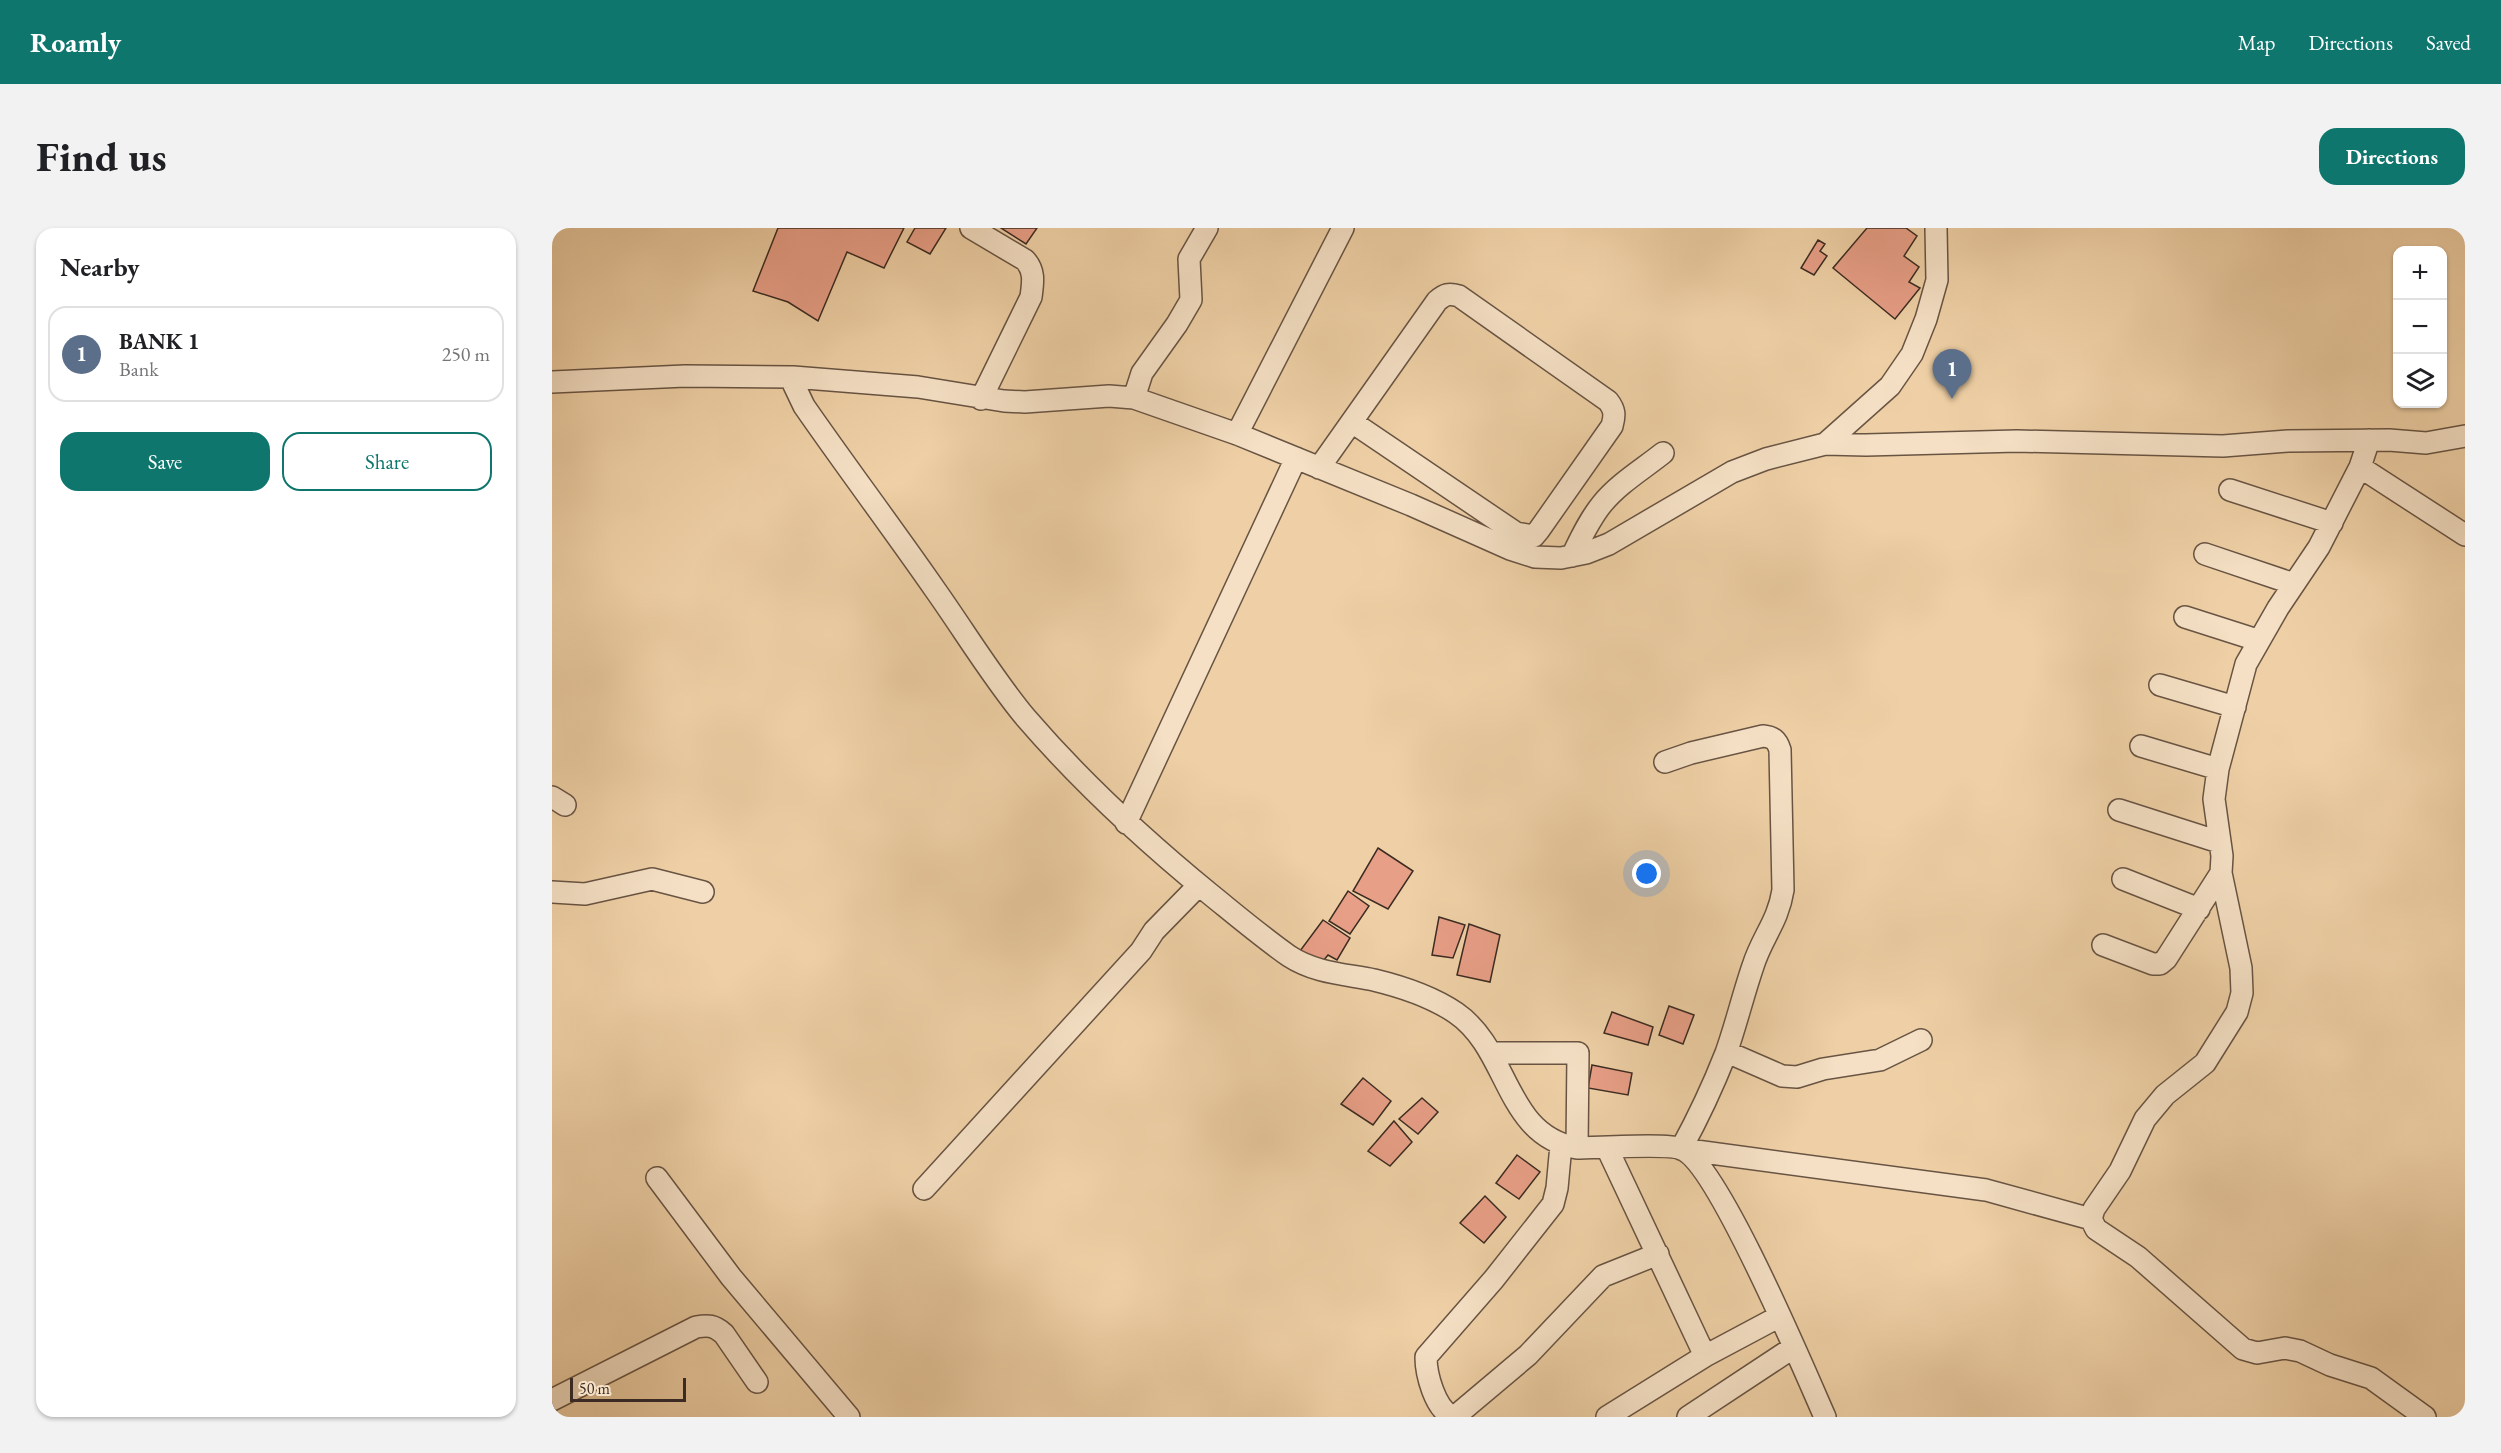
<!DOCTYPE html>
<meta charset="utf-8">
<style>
body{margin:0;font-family:"EB Garamond",serif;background:#f2f2f2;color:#202124}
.controls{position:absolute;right:18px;top:18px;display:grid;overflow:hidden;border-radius:12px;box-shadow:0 2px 4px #0004}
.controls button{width:54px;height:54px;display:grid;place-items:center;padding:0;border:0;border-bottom:2px solid #e0e0e0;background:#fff;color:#202124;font:30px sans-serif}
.scale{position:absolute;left:18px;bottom:15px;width:116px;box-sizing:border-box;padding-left:6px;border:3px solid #3b2b22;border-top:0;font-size:16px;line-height:21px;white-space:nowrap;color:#3b2b22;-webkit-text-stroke:4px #f5e0c5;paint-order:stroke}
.you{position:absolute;left:1095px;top:646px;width:21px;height:21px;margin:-15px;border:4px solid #fff;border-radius:50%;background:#1a73e8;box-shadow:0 0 0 9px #1a73e833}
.badge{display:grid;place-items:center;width:39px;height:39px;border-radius:50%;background:#0f766e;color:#fff;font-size:20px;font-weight:700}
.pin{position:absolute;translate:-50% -50px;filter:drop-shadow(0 2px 3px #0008)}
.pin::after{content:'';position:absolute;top:32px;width:21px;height:18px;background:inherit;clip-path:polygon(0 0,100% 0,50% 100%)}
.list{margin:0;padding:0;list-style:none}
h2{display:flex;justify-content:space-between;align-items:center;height:78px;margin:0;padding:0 24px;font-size:26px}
h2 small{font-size:20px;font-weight:400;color:#757577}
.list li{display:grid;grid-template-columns:39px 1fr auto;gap:18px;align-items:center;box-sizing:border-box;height:96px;margin:0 12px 12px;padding:0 12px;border:2px solid #e0e0e0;border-radius:18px}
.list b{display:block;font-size:22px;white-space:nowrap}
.list p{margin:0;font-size:20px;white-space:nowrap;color:#757577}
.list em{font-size:20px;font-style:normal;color:#757577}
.actions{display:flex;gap:12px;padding:18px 24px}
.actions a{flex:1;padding:14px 0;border:2px solid #0f766e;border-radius:18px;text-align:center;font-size:21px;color:#0f766e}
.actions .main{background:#0f766e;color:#fff}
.icon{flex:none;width:33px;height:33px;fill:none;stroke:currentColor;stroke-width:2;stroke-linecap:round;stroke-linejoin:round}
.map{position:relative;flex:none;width:1913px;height:1189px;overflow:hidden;border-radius:18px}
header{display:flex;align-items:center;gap:36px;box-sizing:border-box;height:84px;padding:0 30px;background:#0f766e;color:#fff}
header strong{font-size:28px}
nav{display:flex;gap:33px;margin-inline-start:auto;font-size:21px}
.intro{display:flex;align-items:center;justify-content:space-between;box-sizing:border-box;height:144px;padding:0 36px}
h1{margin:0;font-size:42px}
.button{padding:15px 27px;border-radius:18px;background:#0f766e;color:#fff;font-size:21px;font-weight:700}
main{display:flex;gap:36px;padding:0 36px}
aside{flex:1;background:#fff;border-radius:18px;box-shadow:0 2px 4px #0004}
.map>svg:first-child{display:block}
.building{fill:#e89f87;stroke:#3b2b22;stroke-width:1.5}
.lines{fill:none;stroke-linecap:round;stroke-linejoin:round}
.minor-casing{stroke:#685443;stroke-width:24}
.minor{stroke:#f5e0c5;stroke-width:21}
</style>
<header>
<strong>Roamly</strong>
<nav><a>Map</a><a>Directions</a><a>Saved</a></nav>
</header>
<div class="intro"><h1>Find us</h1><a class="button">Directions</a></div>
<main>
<aside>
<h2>Nearby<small></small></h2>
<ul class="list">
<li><span class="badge" style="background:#5c6f8a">1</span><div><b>BANK 1</b><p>Bank</p></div><em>250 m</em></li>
</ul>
<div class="actions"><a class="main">Save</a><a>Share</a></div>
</aside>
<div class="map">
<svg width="1913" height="1189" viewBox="0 0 1913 1189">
<rect width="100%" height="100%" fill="#efd0a6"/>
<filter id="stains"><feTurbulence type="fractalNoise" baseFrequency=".00333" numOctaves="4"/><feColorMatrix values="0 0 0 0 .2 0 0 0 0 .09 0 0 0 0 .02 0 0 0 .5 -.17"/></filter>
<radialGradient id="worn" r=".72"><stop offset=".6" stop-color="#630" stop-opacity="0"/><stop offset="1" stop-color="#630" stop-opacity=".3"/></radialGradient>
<path class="building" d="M226,0H352L332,40L295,24L266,93L236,74L201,63Z
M363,0H394L378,26L355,14Z
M449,0H485L474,16Z
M1315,0H1354L1365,8L1352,28L1367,39L1357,54L1368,60L1343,91L1281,40Z
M1266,12L1273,16L1268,23L1275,28L1262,47L1249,40Z
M826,620L861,643L836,681L801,663Z
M796,663L817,678L798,706L777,693Z
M887,689L913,697L901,730L880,727Z
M771,692L798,710L785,732L776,727L766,739L745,727Z
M917,696L948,707L938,754L905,747Z
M1117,778L1142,787L1131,816L1107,807Z
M1060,784L1101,799L1096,817L1052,805Z
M1040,837L1080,845L1076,867L1036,860Z
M811,850L839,873L821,897L789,876Z
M870,870L886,884L866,906L847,891Z
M842,893L860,914L838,938L816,923Z
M965,927L988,944L967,971L944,955Z
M933,968L954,989L932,1015L908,995Z"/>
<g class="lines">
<g class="minor-casing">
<path id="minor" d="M419,0L473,32C483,43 481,54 479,69L429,171
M241,149L242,157L252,178C295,240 341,301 384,363C413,404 442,452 474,490C530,555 592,612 658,666C684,687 710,709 737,728C763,745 792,746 822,752C851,759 879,768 904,785C958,822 952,907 1025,920C1045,920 1116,915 1130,921C1166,937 1253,1144 1273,1189
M0,154L133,148L241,149L366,159L452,173L473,174L557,168L582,170L685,206L859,277L958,321L983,329L1009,330L1034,325L1057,316L1180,244L1214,231L1273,216L1314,217L1465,213L1671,218L1736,213L1837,212L1874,215L1913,208
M582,170L590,145L625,96L639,72L637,31L655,0
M685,206L791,0
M1273,216L1338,158L1360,126L1374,91L1385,52L1384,0
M1808,239L1913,307
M767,240L885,73C893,66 897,65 907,68L1056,173C1063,182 1063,187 1060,198L987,302L982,308L964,305L800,194
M1678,262L1780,295
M1653,326L1742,356
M1020,328C1029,310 1037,292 1050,276C1066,256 1091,241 1111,225
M1633,389L1705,412
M1608,457L1683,479
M1589,518L1666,541
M1113,534L1139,525L1211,508C1221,509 1225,512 1228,522L1231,662C1226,694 1210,709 1201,738C1191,767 1184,797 1174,825C1161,858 1146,890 1129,921L1434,962L1539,991
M0,569L13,577
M1567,582L1667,614
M574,595L744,230
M1669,645L1689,740L1690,765L1685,784L1653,835L1613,867L1593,891L1568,943L1542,981L1539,991L1544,1001L1586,1029L1691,1121L1705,1125L1733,1120L1748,1123L1778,1137L1819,1150L1873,1189
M1571,651L1647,681
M0,664L33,666L100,651L151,664
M1551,717L1601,736H1608L1614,731L1669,645L1670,628L1662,571L1666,541L1694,436L1726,380L1767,319L1808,239L1817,212
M1175,824L1230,848L1245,849L1271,841L1328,832L1369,812
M940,825H1026L1025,920
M1009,917L1005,960L1001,976L942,1051L874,1129C874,1146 883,1181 900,1188L906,1186L976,1127L1051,1048L1106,1026
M1055,920L1153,1128
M105,950L179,1049L297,1189
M372,961L589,723L602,703L647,657
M0,1172L144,1099C156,1097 162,1097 172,1106L205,1154
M1055,1189L1153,1128L1228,1088
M1136,1189L1242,1119"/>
</g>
<use href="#minor" class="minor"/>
</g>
<rect width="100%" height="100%" filter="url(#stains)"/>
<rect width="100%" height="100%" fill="url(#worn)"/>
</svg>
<div class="controls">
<button>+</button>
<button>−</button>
<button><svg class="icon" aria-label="layers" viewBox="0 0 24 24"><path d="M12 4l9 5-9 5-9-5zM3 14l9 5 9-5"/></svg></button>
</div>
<div class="scale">50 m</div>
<div class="you"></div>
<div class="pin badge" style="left:1400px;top:171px;background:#5c6f8a">1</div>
</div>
</main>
